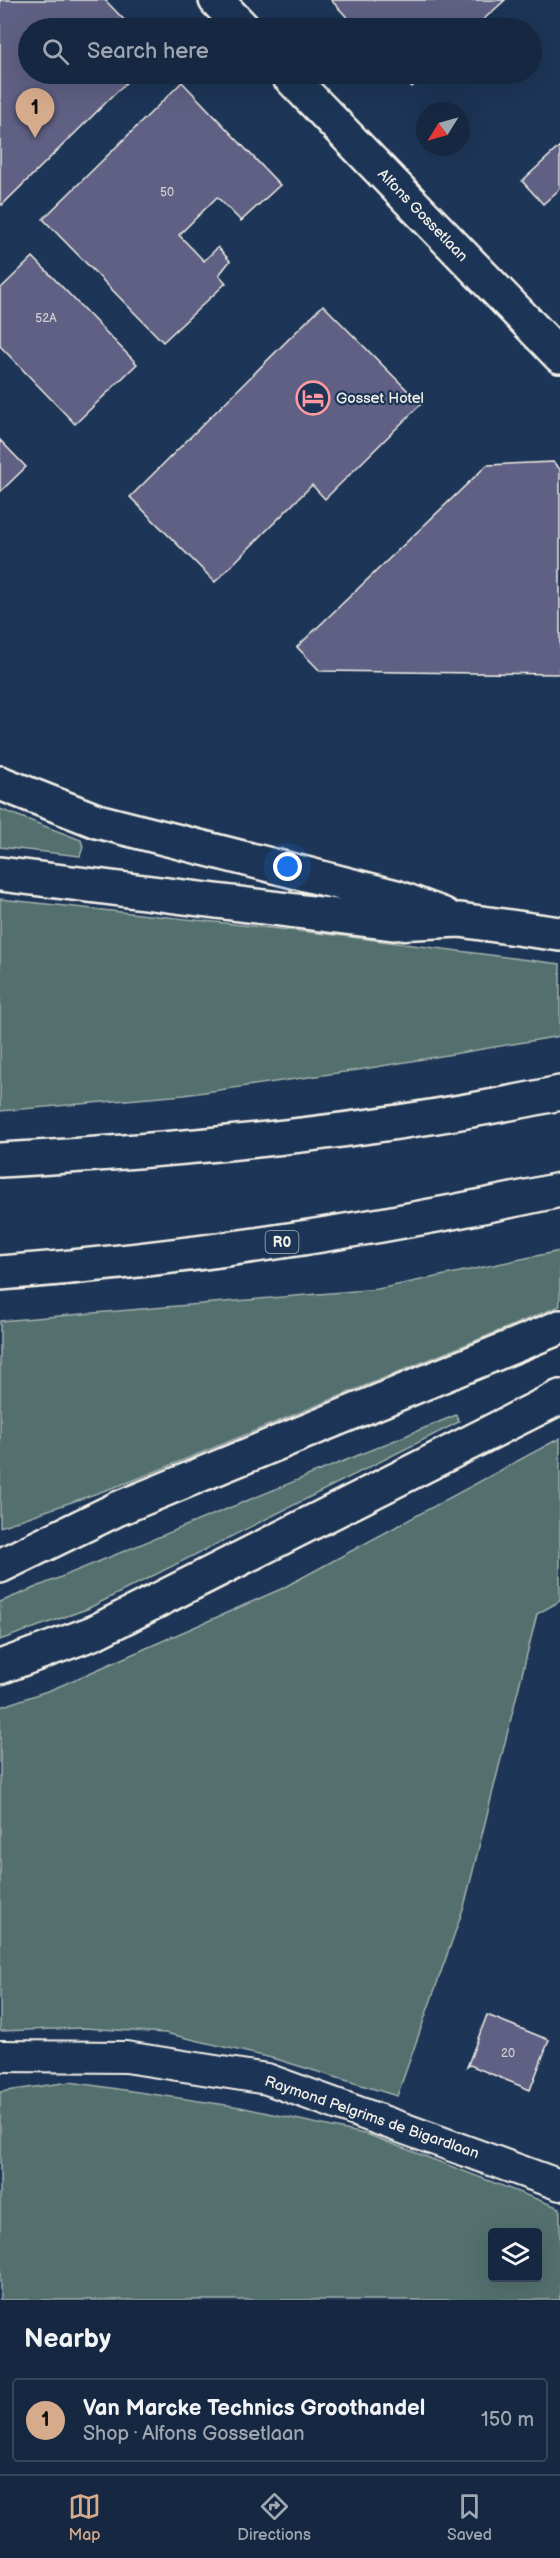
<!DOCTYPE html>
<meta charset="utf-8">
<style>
body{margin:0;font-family:"Balsamiq Sans",sans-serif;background:#23344c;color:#f1f3f6}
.controls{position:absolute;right:18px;bottom:18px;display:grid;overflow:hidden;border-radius:6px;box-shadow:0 6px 24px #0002}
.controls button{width:54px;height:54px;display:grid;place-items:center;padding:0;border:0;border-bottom:2px solid #35445a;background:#162841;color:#f1f3f6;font:30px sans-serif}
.compass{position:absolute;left:416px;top:102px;width:54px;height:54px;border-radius:50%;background:#162841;box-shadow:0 6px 24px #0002;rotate:233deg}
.you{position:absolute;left:288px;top:867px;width:21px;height:21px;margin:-15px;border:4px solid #fff;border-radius:50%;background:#1a73e8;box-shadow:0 0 0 9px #1a73e833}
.badge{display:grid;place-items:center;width:39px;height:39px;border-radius:50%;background:#d6ab8b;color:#111;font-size:20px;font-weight:700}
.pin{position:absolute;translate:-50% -50px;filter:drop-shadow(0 2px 3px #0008)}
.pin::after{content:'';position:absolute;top:32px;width:21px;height:18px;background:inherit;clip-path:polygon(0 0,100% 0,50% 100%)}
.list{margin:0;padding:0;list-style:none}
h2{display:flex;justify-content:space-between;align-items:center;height:78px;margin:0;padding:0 24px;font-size:26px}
h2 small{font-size:20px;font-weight:400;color:#9ea6b1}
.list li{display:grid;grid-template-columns:39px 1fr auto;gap:18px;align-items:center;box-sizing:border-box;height:84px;margin:0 12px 12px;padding:0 12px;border:2px solid #35445a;border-radius:6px}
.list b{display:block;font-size:22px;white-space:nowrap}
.list p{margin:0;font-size:20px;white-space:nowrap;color:#9ea6b1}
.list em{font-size:20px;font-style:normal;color:#9ea6b1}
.icon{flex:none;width:33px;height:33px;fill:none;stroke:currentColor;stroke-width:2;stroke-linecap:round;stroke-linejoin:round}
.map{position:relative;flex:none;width:560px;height:2300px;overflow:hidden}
.search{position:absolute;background:#162841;box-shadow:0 6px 24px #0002;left:18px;right:18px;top:18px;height:66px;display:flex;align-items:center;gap:15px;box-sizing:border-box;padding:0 21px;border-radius:33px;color:#9ea6b1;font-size:22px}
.sheet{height:174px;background:#162841}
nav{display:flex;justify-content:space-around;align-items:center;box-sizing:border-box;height:84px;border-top:2px solid #35445a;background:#162841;font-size:16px;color:#9ea6b1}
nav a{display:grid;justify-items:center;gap:3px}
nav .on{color:#d6ab8b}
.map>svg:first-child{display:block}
.green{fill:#53706e;stroke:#a4b0ab;stroke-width:1.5;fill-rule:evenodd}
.building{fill:#5e6083;stroke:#f4f1e8;stroke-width:1.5}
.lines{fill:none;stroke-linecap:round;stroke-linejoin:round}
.minor-casing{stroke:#f4f1e8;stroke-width:34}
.tertiary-casing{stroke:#f4f1e8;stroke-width:38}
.motorway-casing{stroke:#f4f1e8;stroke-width:38}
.minor{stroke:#1d3557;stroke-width:30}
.tertiary{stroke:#1d3557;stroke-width:33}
.motorway{stroke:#1d3557;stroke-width:33}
.labels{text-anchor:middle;stroke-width:4.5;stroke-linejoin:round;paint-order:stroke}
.number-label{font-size:12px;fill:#cecdcf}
.shield{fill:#1d3557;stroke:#b4b9bc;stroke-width:1.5}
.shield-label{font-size:14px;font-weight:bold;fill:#f4f1e8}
.street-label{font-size:15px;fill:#f4f1e8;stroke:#1d3557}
.poi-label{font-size:15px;fill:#f4f1e8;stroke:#1d3557;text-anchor:start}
</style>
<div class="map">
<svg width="560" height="2300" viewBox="0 0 560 2300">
<rect width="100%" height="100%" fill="#1d3557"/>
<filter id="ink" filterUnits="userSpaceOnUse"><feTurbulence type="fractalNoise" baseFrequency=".0167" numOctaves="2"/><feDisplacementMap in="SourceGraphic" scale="12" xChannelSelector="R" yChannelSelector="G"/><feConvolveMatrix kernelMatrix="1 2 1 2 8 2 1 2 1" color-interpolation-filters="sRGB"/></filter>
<g filter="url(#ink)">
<path class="green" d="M0,809L81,840L83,847L80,856L0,847Z
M0,899L335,935L560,964V1036L358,1070L184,1095L0,1111Z
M560,1251V1306L132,1481L0,1527V1321L378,1289Z
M456,1415L459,1422L87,1609L0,1640V1602Z
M560,1438V1601L537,1614L464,1907L397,2096L276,2059L165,2033L83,2028L0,2031V1707L53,1689L281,1589Z
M70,2082L240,2107L369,2135L560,2208V2300H0V2092ZM492,2232H538V2278H492Z"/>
<path class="building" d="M0,0H105L132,28H28V74H135L2,205L0,202Z
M331,0H505L474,28H357Z
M400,74H426L412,87Z
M182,82L280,185L241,221L217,197L179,235L204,261L218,247L230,261L219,275L226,283L163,342L43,219Z
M560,146V189L543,204L522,181Z
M33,257L137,364L75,424L0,346V289Z
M323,305L421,404L325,499L312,485L215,582L130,497Z
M0,440L26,467L0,492Z
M553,462L560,469V674L320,671L297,647L487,465Z
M487,2015L549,2040L530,2090L470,2065L467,2067Z"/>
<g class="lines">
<g class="minor-casing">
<path id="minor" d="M0,2056L126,2057L267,2079L560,2185"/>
</g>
<g class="tertiary-casing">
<path id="tertiary" d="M216,0L243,28
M287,74L560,356"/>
</g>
<g class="motorway-casing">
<path id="motorway" d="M0,783L97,821L396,897L444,915
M0,874L393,923L460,920L560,934
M0,1160C187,1150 376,1132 560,1093
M0,1273C189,1259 375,1230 560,1190
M0,1566L117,1509L560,1327
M0,1667L93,1633L560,1397"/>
</g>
<use href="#minor" class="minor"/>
<use href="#tertiary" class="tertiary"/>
<use href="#motorway" class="motorway"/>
</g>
</g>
<defs>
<g id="hotel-ring" transform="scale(1.725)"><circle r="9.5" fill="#1d3557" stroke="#ff9aa2" stroke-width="1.5"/><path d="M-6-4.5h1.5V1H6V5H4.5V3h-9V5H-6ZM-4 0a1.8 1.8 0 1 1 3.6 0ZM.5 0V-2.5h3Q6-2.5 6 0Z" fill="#ff9aa2"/></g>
</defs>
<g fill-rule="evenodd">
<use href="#hotel-ring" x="313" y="398"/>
</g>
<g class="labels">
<g class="number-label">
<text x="167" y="196">50</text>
<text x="46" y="322">52A</text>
<text x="508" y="2057">20</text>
</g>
<rect class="shield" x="265.5" y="1231" width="33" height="22" rx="4.5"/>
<g class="shield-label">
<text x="282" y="1247">R0</text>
</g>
<g class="street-label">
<text transform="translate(423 215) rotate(46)" y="5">Alfons Gossetlaan</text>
<text transform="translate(372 2117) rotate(19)" y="5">Raymond Pelgrims de Bigardlaan</text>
</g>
<g class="poi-label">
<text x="336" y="403">Gosset Hotel</text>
</g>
</g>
</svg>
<div class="controls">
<button><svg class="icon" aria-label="layers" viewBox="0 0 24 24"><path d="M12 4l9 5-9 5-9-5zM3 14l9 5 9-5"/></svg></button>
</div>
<svg class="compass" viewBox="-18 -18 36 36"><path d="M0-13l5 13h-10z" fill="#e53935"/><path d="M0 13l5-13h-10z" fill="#9ea6b1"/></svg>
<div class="you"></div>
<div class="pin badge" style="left:35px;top:138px">1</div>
<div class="search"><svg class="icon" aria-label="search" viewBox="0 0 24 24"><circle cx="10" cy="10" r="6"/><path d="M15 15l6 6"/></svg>Search here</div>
</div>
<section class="sheet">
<h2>Nearby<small></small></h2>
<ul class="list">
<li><span class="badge">1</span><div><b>Van Marcke Technics Groothandel</b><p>Shop · Alfons Gossetlaan</p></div><em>150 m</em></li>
</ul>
</section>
<nav>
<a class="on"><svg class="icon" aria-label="map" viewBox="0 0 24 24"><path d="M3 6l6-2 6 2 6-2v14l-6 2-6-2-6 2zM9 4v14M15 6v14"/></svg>Map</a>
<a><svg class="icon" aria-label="directions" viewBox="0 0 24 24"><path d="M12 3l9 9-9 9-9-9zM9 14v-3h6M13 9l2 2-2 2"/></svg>Directions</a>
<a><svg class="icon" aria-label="saved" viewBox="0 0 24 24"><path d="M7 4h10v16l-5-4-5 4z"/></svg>Saved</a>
</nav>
